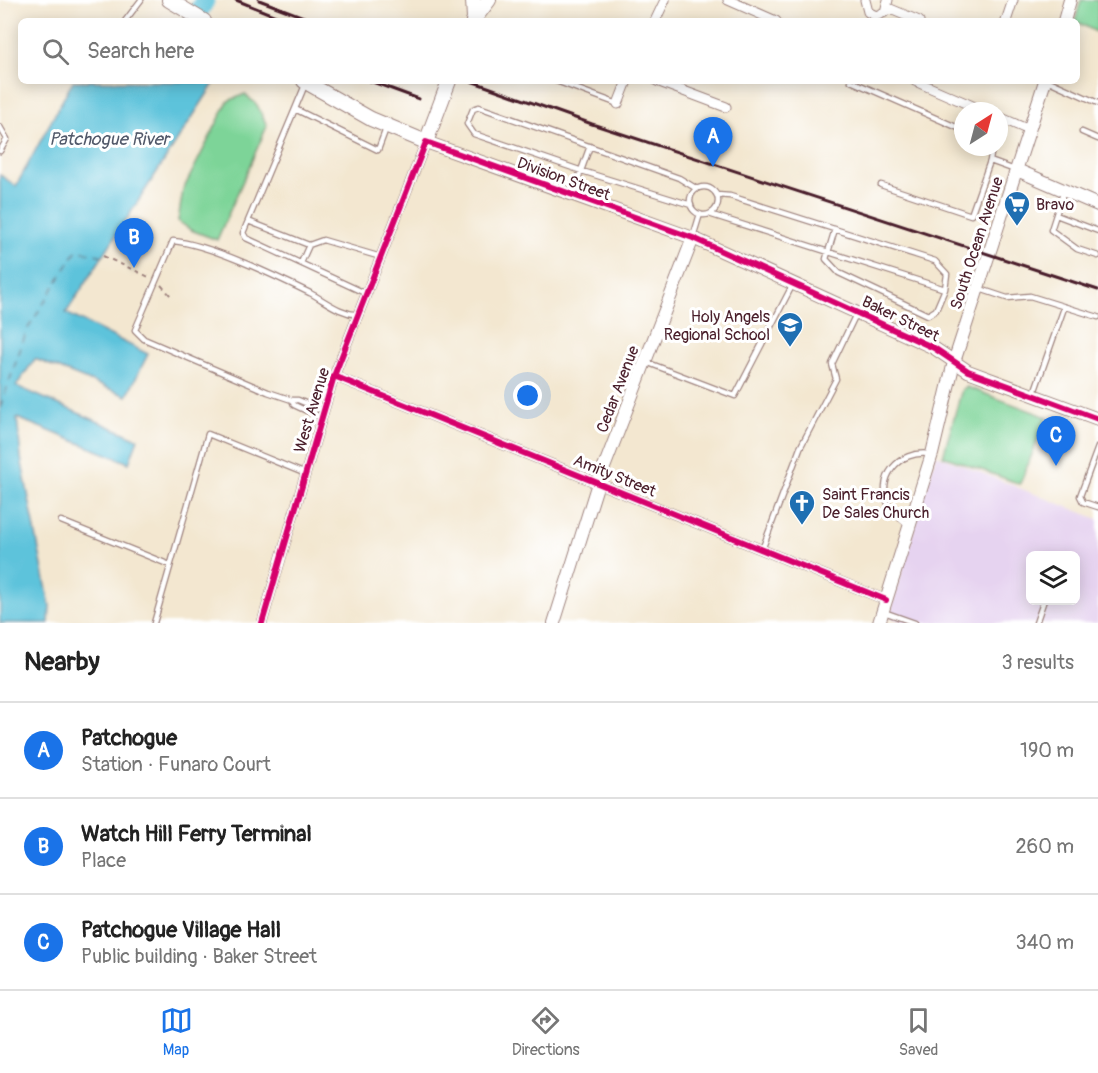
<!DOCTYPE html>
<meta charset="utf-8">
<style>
body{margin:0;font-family:Pangolin,sans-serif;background:#f6f6f6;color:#222}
.controls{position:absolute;right:18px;bottom:18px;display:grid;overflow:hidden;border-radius:9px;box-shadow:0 3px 15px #0003}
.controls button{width:54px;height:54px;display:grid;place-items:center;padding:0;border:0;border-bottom:2px solid #e0e0e0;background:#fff;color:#222;font:30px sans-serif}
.compass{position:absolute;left:954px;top:102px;width:54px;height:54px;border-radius:50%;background:#fff;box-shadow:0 3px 15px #0003;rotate:36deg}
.you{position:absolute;left:528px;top:396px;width:21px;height:21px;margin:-15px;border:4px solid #fff;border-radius:50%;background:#1a73e8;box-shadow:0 0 0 9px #1a73e833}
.badge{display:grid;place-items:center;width:39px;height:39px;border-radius:50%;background:#1a73e8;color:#fff;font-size:20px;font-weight:700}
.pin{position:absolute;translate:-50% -50px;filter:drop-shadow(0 2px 3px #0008)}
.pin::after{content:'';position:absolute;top:32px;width:21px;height:18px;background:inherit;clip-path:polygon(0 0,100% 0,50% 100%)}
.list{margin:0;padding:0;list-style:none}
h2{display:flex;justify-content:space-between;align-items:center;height:78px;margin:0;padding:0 24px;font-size:26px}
h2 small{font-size:20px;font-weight:400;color:#767676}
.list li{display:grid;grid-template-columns:39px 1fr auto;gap:18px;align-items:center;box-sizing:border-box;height:96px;padding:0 24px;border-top:2px solid #e0e0e0}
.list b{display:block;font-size:22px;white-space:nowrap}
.list p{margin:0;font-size:20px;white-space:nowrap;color:#767676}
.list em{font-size:20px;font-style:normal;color:#767676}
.icon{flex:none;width:33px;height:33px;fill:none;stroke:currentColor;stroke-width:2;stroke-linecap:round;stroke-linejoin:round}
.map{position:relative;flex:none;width:1098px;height:623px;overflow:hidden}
.search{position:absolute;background:#fff;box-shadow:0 3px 15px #0003;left:18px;right:18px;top:18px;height:66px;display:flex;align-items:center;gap:15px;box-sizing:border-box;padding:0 21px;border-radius:9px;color:#767676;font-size:22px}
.sheet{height:366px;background:#fff}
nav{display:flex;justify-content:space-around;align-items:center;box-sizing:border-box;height:84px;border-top:2px solid #e0e0e0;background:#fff;font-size:16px;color:#767676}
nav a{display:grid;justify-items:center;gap:3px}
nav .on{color:#1a73e8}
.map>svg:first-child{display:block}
.built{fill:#e6d3f0;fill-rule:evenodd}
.green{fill:#7dd498;stroke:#647a62;stroke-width:1.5}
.water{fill:#5dc3db;stroke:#547183;stroke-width:1.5}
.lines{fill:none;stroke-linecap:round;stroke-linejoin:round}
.river{stroke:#5dc3db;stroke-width:20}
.ferry{stroke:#515869;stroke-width:1.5;stroke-dasharray:8 6;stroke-linecap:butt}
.service-casing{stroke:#9e837e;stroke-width:7}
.minor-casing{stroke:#9e837e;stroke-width:11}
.tertiary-casing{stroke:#9e837e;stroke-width:14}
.secondary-casing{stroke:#9e837e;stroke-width:16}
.path{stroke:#9e837e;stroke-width:2;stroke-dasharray:4.5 4.5;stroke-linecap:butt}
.service{stroke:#fff;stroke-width:4.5}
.minor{stroke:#fff;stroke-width:9}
.tertiary{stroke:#fff;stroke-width:12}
.secondary{stroke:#fff;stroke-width:14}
.rail{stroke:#4a1f2b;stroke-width:3}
.cycleway-casing{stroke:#fff;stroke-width:10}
.cycleway{stroke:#d6006c;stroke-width:6}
.labels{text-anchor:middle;stroke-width:6;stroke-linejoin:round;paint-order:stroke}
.street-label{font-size:16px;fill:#4a1f2b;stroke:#fff}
.poi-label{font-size:16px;fill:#4a1f2b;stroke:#fff;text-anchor:start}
.water-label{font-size:18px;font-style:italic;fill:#515869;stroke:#fff}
</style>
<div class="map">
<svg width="1098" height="623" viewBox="0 0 1098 623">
<rect width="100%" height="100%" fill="#fff"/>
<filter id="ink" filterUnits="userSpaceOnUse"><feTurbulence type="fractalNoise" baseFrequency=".0167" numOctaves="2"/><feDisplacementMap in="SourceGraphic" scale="12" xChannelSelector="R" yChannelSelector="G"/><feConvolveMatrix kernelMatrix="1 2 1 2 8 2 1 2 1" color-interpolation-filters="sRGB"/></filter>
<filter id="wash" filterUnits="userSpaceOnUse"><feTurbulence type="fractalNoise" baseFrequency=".008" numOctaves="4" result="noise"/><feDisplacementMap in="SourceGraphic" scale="24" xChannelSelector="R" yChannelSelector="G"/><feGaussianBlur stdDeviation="1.35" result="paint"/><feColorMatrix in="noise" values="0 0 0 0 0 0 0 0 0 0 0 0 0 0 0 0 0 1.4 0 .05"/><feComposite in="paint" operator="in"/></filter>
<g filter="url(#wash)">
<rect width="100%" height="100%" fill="#f3e7d0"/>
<path class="built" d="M936,455L1098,519V623H906L889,617ZM1030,556H1076V600H1030Z"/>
<path class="green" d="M1081,0H1098V33L1075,21Z
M245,94L257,105L267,126L217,240L191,230L178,221L183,190L228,101Z
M967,387L1047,417L1020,484L943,456L962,389Z"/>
<path class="water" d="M73,81L215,82L66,313L148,354L127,396L35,359L16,386L138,439L129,463L17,418L21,458L50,606L49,623H0V175L16,186Z"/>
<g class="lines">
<path class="river" d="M193,21L205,0"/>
<path class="ferry" d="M0,408L27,330L77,250L103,256"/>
</g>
</g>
<g filter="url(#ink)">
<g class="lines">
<g class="service-casing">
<path id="service" d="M125,21L141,0
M556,81L618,104
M851,81L963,130
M1049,81L1098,103
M305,85L295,109L378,150L387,126
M295,109L248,221L309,245L323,240L381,257
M0,127L7,139L0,151
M1082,132L1098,139
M992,147L990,161L1015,170
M881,185L971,215L990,161
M690 201a14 14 0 1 1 28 0a14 14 0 1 1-28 0Z
M573,193L590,146
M1063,193L1051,230L1077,249L1098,256
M691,205L582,171L474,134L467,124L473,109L479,107L679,178L697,189
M709,214L945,289L947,274L935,261L730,196L717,195
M1056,215L1098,231
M248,221L243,233L246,238L367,294
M835,229L826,259L839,273L928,315L936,310L945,289
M693,237L700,214
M301,263L309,245
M980,289L1007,298L1030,296L1098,317
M646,362L735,396L793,284
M1034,393L1064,308
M292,400L294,405L322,418
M324,411L298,400H292L268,392L144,339L135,330L173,241C209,244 275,276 310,293C327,302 339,313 359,315
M1098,447L1080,496L1083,502L1098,507
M61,521L170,565
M907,524C901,519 894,514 890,508C874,478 899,450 929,454
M762,550L800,448L836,379L832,364L856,314
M884,612L915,623
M154,623L208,434L306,474
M1036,623L1044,600"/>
</g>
<g class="minor-casing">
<path id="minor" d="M728,0L776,21
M865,0L868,12L876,16L885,12L888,0
M888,8L919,21
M655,21L665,0
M1006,21L1013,0
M657,81L726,107
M915,81L984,111
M618,104L627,81
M999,117L1029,130
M334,376L886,600
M262,623L334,376L426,142"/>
</g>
<g class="tertiary-casing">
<path id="tertiary" d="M1064,21L1070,0
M426,142L693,238L934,348L968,371L1098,419
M1017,170L1098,205
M554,623L598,483L693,238
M879,623L932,454L954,362L1045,81"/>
</g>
<g class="secondary-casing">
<path id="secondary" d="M169,0L204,21
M473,0L474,18
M473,21L489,0
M304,81L371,119L426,142L449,81"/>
</g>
<path class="path" d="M103,256L149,277
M161,285L172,297"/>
<use href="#service" class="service"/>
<use href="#minor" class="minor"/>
<use href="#tertiary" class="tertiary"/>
<use href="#secondary" class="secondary"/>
<path class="rail" d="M236,0L288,21
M259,0L314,21
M370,81L419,99
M471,81L592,124L1098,290"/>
<g class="cycleway-casing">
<path id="cycleway" d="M334,376L886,600
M262,623L334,376L426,142L693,238L934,348L968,371L1098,419"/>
</g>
<use href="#cycleway" class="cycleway"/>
</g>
</g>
<defs>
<g id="supermarket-pin" transform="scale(1.35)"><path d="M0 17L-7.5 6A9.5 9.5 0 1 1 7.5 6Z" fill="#1f6fb2" stroke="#fff"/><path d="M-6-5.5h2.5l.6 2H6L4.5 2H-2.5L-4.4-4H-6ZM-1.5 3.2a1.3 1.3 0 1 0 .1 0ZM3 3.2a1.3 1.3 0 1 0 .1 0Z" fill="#fff"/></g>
<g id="school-pin" transform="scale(1.35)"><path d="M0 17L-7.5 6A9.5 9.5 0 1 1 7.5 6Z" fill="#1f6fb2" stroke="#fff"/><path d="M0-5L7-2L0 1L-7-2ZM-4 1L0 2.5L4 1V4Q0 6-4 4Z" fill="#fff"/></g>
<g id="church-pin" transform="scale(1.35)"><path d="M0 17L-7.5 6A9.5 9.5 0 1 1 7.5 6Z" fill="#1f6fb2" stroke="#fff"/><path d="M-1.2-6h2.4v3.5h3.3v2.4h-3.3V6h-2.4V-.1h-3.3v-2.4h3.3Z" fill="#fff"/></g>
</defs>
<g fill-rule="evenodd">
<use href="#supermarket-pin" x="1017" y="204"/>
<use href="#school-pin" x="790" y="325"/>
<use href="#church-pin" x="802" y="503"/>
</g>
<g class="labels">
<g class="street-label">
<text transform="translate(564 178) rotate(20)" y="6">Division Street</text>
<text transform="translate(976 243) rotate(-72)" y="6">South Ocean Avenue</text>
<text transform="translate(901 318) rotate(26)" y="6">Baker Street</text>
<text transform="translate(617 389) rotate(-69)" y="6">Cedar Avenue</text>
<text transform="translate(311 410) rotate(-73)" y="6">West Avenue</text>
<text transform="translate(615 475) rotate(22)" y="6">Amity Street</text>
</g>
<g class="poi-label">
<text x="1036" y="210">Bravo</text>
<text x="770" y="322" text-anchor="end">Holy Angels<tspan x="770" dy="18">Regional School</tspan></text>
<text x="822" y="500">Saint Francis<tspan x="822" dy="18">De Sales Church</tspan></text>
</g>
<g class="water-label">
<text x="109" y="145">Patchogue River</text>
</g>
</g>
</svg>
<div class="controls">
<button><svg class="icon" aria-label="layers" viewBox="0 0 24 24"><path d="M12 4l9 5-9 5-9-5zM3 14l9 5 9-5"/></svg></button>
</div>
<svg class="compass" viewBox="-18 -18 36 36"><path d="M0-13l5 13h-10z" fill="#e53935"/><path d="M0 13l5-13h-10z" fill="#767676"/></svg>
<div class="you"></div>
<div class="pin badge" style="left:713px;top:167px">A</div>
<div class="pin badge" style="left:134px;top:268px">B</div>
<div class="pin badge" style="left:1056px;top:466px">C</div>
<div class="search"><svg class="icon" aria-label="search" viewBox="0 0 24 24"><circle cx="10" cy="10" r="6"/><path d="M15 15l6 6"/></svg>Search here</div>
</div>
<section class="sheet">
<h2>Nearby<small>3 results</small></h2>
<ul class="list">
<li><span class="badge">A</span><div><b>Patchogue</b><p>Station · Funaro Court</p></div><em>190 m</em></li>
<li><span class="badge">B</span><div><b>Watch Hill Ferry Terminal</b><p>Place</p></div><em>260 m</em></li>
<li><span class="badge">C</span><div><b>Patchogue Village Hall</b><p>Public building · Baker Street</p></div><em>340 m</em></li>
</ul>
</section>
<nav>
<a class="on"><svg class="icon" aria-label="map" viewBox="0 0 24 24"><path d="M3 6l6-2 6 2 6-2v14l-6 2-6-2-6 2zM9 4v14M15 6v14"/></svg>Map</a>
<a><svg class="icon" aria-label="directions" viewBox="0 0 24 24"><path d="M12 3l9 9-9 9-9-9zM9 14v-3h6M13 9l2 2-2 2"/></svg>Directions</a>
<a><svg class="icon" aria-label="saved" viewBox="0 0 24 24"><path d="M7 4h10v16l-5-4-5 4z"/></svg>Saved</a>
</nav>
